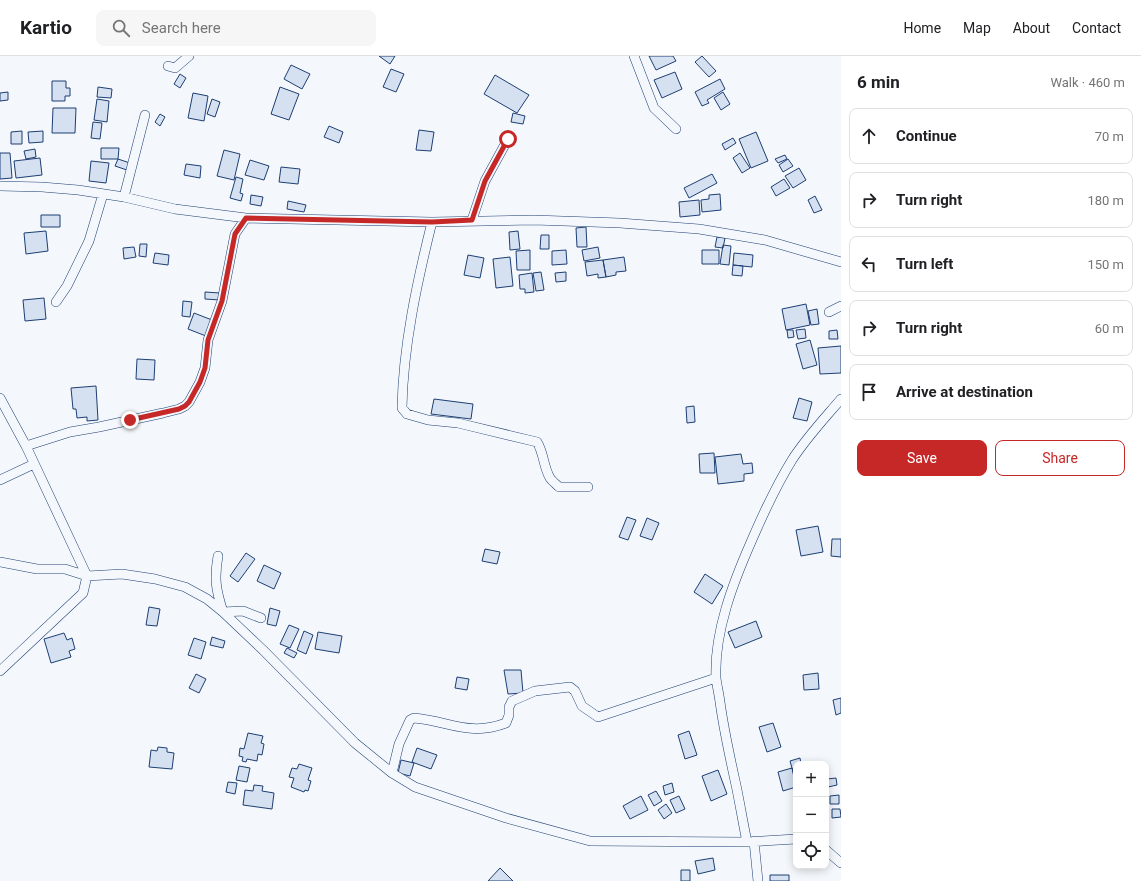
<!DOCTYPE html>
<meta charset="utf-8">
<style>
body{margin:0;font-family:Roboto,sans-serif;background:#f6f6f6;color:#202124}
.controls{position:absolute;right:12px;bottom:12px;display:grid;overflow:hidden;border-radius:8px;box-shadow:0 2px 10px #0003}
.controls button{width:36px;height:36px;display:grid;place-items:center;padding:0;border:0;border-bottom:1px solid #e0e0e0;background:#fff;color:#202124;font:20px sans-serif}
.stop{position:absolute;width:12px;height:12px;margin:-9px;border:3px solid #c62828;border-radius:50%;background:#fff}
.stop.end{background:#c62828;border-color:#fff;box-shadow:0 1px 4px #0008}
.list{margin:0;padding:0;list-style:none}
h2{display:flex;justify-content:space-between;align-items:center;height:52px;margin:0;padding:0 16px;font-size:17px}
h2 small{font-size:13px;font-weight:400;color:#757577}
.list li{display:grid;grid-template-columns:26px 1fr auto;gap:12px;align-items:center;box-sizing:border-box;height:56px;margin:0 8px 8px;padding:0 8px;border:1px solid #e0e0e0;border-radius:8px}
.list b{display:block;font-size:15px;white-space:nowrap}
.list em{font-size:13px;font-style:normal;color:#757577}
.actions{display:flex;gap:8px;padding:12px 16px}
.actions a{flex:1;padding:9px 0;border:1px solid #c62828;border-radius:8px;text-align:center;font-size:14px;color:#c62828}
.actions .main{background:#c62828;color:#fff}
.icon{flex:none;width:22px;height:22px;fill:none;stroke:currentColor;stroke-width:2;stroke-linecap:round;stroke-linejoin:round}
.map{position:relative;flex:none;width:841px;height:825px;overflow:hidden}
header{display:flex;align-items:center;gap:24px;box-sizing:border-box;height:56px;padding:0 20px;background:#fff;border-bottom:1px solid #e0e0e0}
header strong{font-size:19px}
nav{display:flex;gap:22px;margin-inline-start:auto;font-size:14px}
.search{width:280px;height:36px;background:#f6f6f6;display:flex;align-items:center;gap:10px;box-sizing:border-box;padding:0 14px;border-radius:8px;color:#757577;font-size:15px}
main{display:flex}
aside{flex:1;background:#fff}
.map>svg:first-child{display:block}
.building{fill:#d5e0f0;stroke:#1d3f73}
.lines{fill:none;stroke-linecap:round;stroke-linejoin:round}
.minor-casing{stroke:#1d3f73;stroke-width:10}
.minor{stroke:#f4f7fb;stroke-width:9}
.route{stroke:#c62828;stroke-width:5}
</style>
<header>
<strong>Kartio</strong>
<div class="search"><svg class="icon" aria-label="search" viewBox="0 0 24 24"><circle cx="10" cy="10" r="6"/><path d="M15 15l6 6"/></svg>Search here</div>
<nav><a>Home</a><a>Map</a><a>About</a><a>Contact</a></nav>
</header>
<main>
<div class="map">
<svg width="841" height="825" viewBox="0 0 841 825">
<rect width="100%" height="100%" fill="#f4f7fb"/>
<path class="building" d="M379,0H395L390,8Z
M649,0H673L676,5L656,14Z
M702,0L716,15L709,21L695,6Z
M291,9L310,18L302,33L284,23Z
M391,13L404,18L396,36L383,31Z
M675,16L682,33L662,42L654,24Z
M180,18L186,22L180,32L174,28Z
M495,19L529,39L517,57L484,38Z
M720,23L725,33L707,44L709,47L702,50L695,36Z
M52,25H66V32H70V40H65V45H52Z
M98,31L112,33L111,42L97,41Z
M280,31L299,38L289,64L271,58Z
M8,36V44L0,45V37Z
M723,36L730,48L721,54L714,42Z
M193,37L208,40L204,65L188,62Z
M97,43L109,45L107,66L94,64Z
M212,43L220,46L215,61L207,58Z
M53,52H76L75,77H52Z
M513,57L525,60L523,68L511,66Z
M160,58L165,61L160,70L155,66Z
M93,66L102,67L100,83L91,82Z
M329,70L343,76L339,87L324,81Z
M419,74L434,76L431,95L416,94Z
M22,75V88H11V76Z
M43,75V86L29,87L28,76Z
M756,76L768,105L751,112L739,83Z
M733,82L736,87L725,94L722,88Z
M101,92H119L118,103H101Z
M35,93L36,101L26,103L24,95Z
M224,94L240,98L234,124L217,120Z
M0,97H10L12,122L0,123Z
M740,97L750,112L742,117L733,102Z
M785,99L787,103L778,107L775,103Z
M40,102L42,119L16,122L14,105Z
M118,103L130,107L127,114L115,110Z
M788,103L793,110L783,116L779,109Z
M250,104L269,110L264,124L245,119Z
M91,105L109,107L106,127L89,125Z
M186,108L201,110L200,122L184,119Z
M281,111L300,113L298,128L279,126Z
M799,112L806,124L793,132L785,120Z
M712,118L717,127L689,142L684,132Z
M236,121L243,123L240,137L243,138L241,145L230,142Z
M784,123L790,132L776,140L771,131Z
M720,138L721,154L702,156L701,144L709,143V139Z
M251,139L263,141L261,150L250,148Z
M815,140L822,154L814,157L808,144Z
M699,144L700,159L680,161L679,146Z
M288,145L306,149L304,156L287,153Z
M41,159H60V171H41Z
M586,171L587,191H577L576,172Z
M46,175L48,195L26,198L24,177Z
M518,175L520,193L510,194L509,176Z
M541,179H549V193H540Z
M717,181L725,182L723,192L715,191Z
M140,188H147L146,201L139,200Z
M723,189L731,190L729,209L720,208Z
M134,191L136,201L124,203L123,192Z
M598,191L600,202L584,205L582,194Z
M530,194V214H517L516,195Z
M566,194L567,208L552,209V195Z
M702,194H719V208H702Z
M155,197L169,199L168,209L153,207Z
M734,197L753,199L752,211L733,209Z
M468,199L484,202L480,222L464,219Z
M510,201L513,230L496,232L493,203Z
M624,201L626,215L616,216V219L606,221L603,204Z
M603,204L606,221L598,222V218L587,220L585,206Z
M733,209L743,210L742,220L732,219Z
M541,216L544,234L536,235L533,217Z
M566,216V225L556,226L555,217Z
M532,217L534,236L525,237V233H520L519,219Z
M205,236L220,237V244L205,243Z
M44,242L46,263L25,265L23,244Z
M183,245L192,246L190,261L182,260Z
M806,248L810,269L786,274L782,253Z
M817,253L819,268L811,269L808,255Z
M194,257L212,264L206,280L188,273Z
M805,273L806,282L798,283L796,274Z
M787,274H793L794,281L788,282Z
M837,274L838,283H829V275Z
M810,284L817,309L803,313L796,288Z
M841,290V317L820,318L818,292Z
M137,303L155,304L154,324L136,323Z
M96,330L98,364L87,365V361L77,362L76,353H73L71,332Z
M799,342L812,346L807,365L793,362Z
M434,343L473,348L471,363L431,358Z
M694,350L695,366L687,367L686,351Z
M714,397L715,417H700L699,398Z
M741,398L743,408L752,407L753,417L744,418V425L718,428L715,401Z
M627,461L636,464L628,484L619,481Z
M647,462L659,467L652,484L640,480Z
M818,470L823,496L801,500L796,474Z
M832,483H841V501L831,500Z
M485,493L500,496L497,508L482,505Z
M246,497L255,503L238,526L230,520Z
M264,509L281,517L274,533L257,525Z
M705,518L723,530L712,548L694,536Z
M149,551L160,553L157,570L146,569Z
M270,552L280,555L276,570L267,568Z
M756,565L762,581L735,592L728,576Z
M289,569L299,573L290,592L280,588Z
M304,575L313,579L306,598L297,594Z
M318,576L342,580L339,597L315,593Z
M64,577L67,584L72,582L75,593L69,595L71,601L51,607L44,583Z
M212,581L225,585L223,592L210,589Z
M194,582L206,586L201,603L188,599Z
M287,592L297,597L294,602L284,597Z
M504,614H521L523,637L508,638Z
M818,617L819,633L804,634L803,619Z
M196,618L206,623L199,637L189,632Z
M457,621L469,623L467,634L455,632Z
M841,642V657L836,659L833,644Z
M773,667L781,691L767,696L759,671Z
M689,675L697,699L685,703L678,679Z
M248,677L263,680L261,687L264,688L262,699L258,698L257,705L247,703L246,706L242,705L243,701L239,700L240,692L244,693Z
M158,691L167,692V696L174,697L172,713L149,711L151,694L157,695Z
M417,692L437,699L431,713L412,706Z
M800,702L801,708H796V726L790,705Z
M401,704L414,707L410,720L398,717Z
M299,708L312,712L308,724L311,725L308,735L305,734L304,736L291,731L294,722L289,721L292,712L297,713Z
M239,710L250,712L247,726L236,724Z
M792,712L796,731L783,735L778,716Z
M718,714L727,738L711,745L702,720Z
M836,722L837,729L828,731L827,723Z
M228,726L237,727L235,738L226,736Z
M672,727L674,736L665,739L663,730Z
M254,729L263,730L262,735L274,737L272,753L243,749L245,734L253,735Z
M656,735L662,745L654,750L648,739Z
M839,739V748H830V740Z
M641,740L648,754L630,763L623,750Z
M679,740L685,753L676,757L670,744Z
M666,748L672,757L664,763L658,754Z
M832,753H840L841,761L832,762Z
M713,802L715,814L698,818L695,805Z
M500,812L513,825H488Z
M681,814H690V825H681Z
M770,819H789V825H770Z"/>
<g class="lines">
<g class="minor-casing">
<path id="minor" d="M634,0L654,52L676,73
M168,10L175,12L189,0
M0,130L42,131L78,134L124,141L175,153L246,162L432,166L534,164L620,167L699,173L765,184L841,206
M124,141L145,59
M472,164L485,125L508,83
M432,166C417,226 403,291 402,352L407,358L428,364L458,367L537,386C544,397 543,410 550,422C552,425 556,428 559,431H588
M56,246L67,230L89,185L103,138
M829,256L841,250
M0,342L26,390L87,520L83,537L0,615
M26,390L70,376L99,371L163,357L179,353L185,350L189,346L200,326L205,312L208,284L222,245L235,178L246,162
M0,424L34,408
M218,500C214,523 216,534 223,556L243,555L261,562
M0,506L37,513H65L87,520L122,518L155,523L185,531L207,543L223,556L263,594L355,687L392,717L415,731L506,762L590,785L747,786L796,783
M392,717L399,688L410,664L414,662C449,665 469,681 506,667L509,659V651L512,645L535,635L570,631L575,635L582,650L598,661L716,622
M754,785L758,825
M747,786C743,767 740,748 736,729C730,702 724,675 720,646C719,638 717,630 716,622C714,576 733,527 751,486C763,458 776,430 792,404C806,382 824,363 841,343
M826,794L841,807"/>
</g>
<use href="#minor" class="minor"/>
</g>
<g class="lines">
<path class="route" d="M130,364L179,353L185,350L189,346L200,326L205,312L208,284L222,245L235,178L246,162L432,166L472,164L485,125L508,83"/>
</g>
</svg>
<div class="controls">
<button>+</button>
<button>−</button>
<button><svg class="icon" aria-label="locate" viewBox="0 0 24 24"><circle cx="12" cy="12" r="6"/><path d="M12 2v4M12 18v4M2 12h4M18 12h4"/></svg></button>
</div>
<div class="stop" style="left:508px;top:83px"></div>
<div class="stop end" style="left:130px;top:364px"></div>
</div>
<aside>
<h2>6 min<small>Walk · 460 m</small></h2>
<ul class="list">
<li><svg class="icon" aria-label="ahead" viewBox="0 0 24 24"><path d="M12 20V5M6 11l6-6 6 6"/></svg><div><b>Continue</b></div><em>70 m</em></li>
<li><svg class="icon" aria-label="right" viewBox="0 0 24 24"><path d="M7 20v-9h11M14 6l5 5-5 5"/></svg><div><b>Turn right</b></div><em>180 m</em></li>
<li><svg class="icon" aria-label="left" viewBox="0 0 24 24"><path d="M17 20v-9H6M10 6l-5 5 5 5"/></svg><div><b>Turn left</b></div><em>150 m</em></li>
<li><svg class="icon" aria-label="right" viewBox="0 0 24 24"><path d="M7 20v-9h11M14 6l5 5-5 5"/></svg><div><b>Turn right</b></div><em>60 m</em></li>
<li><svg class="icon" aria-label="arrive" viewBox="0 0 24 24"><path d="M6 21V4h12l-3 4 3 4H6"/></svg><div><b>Arrive at destination</b></div></li>
</ul>
<div class="actions"><a class="main">Save</a><a>Share</a></div>
</aside>
</main>
